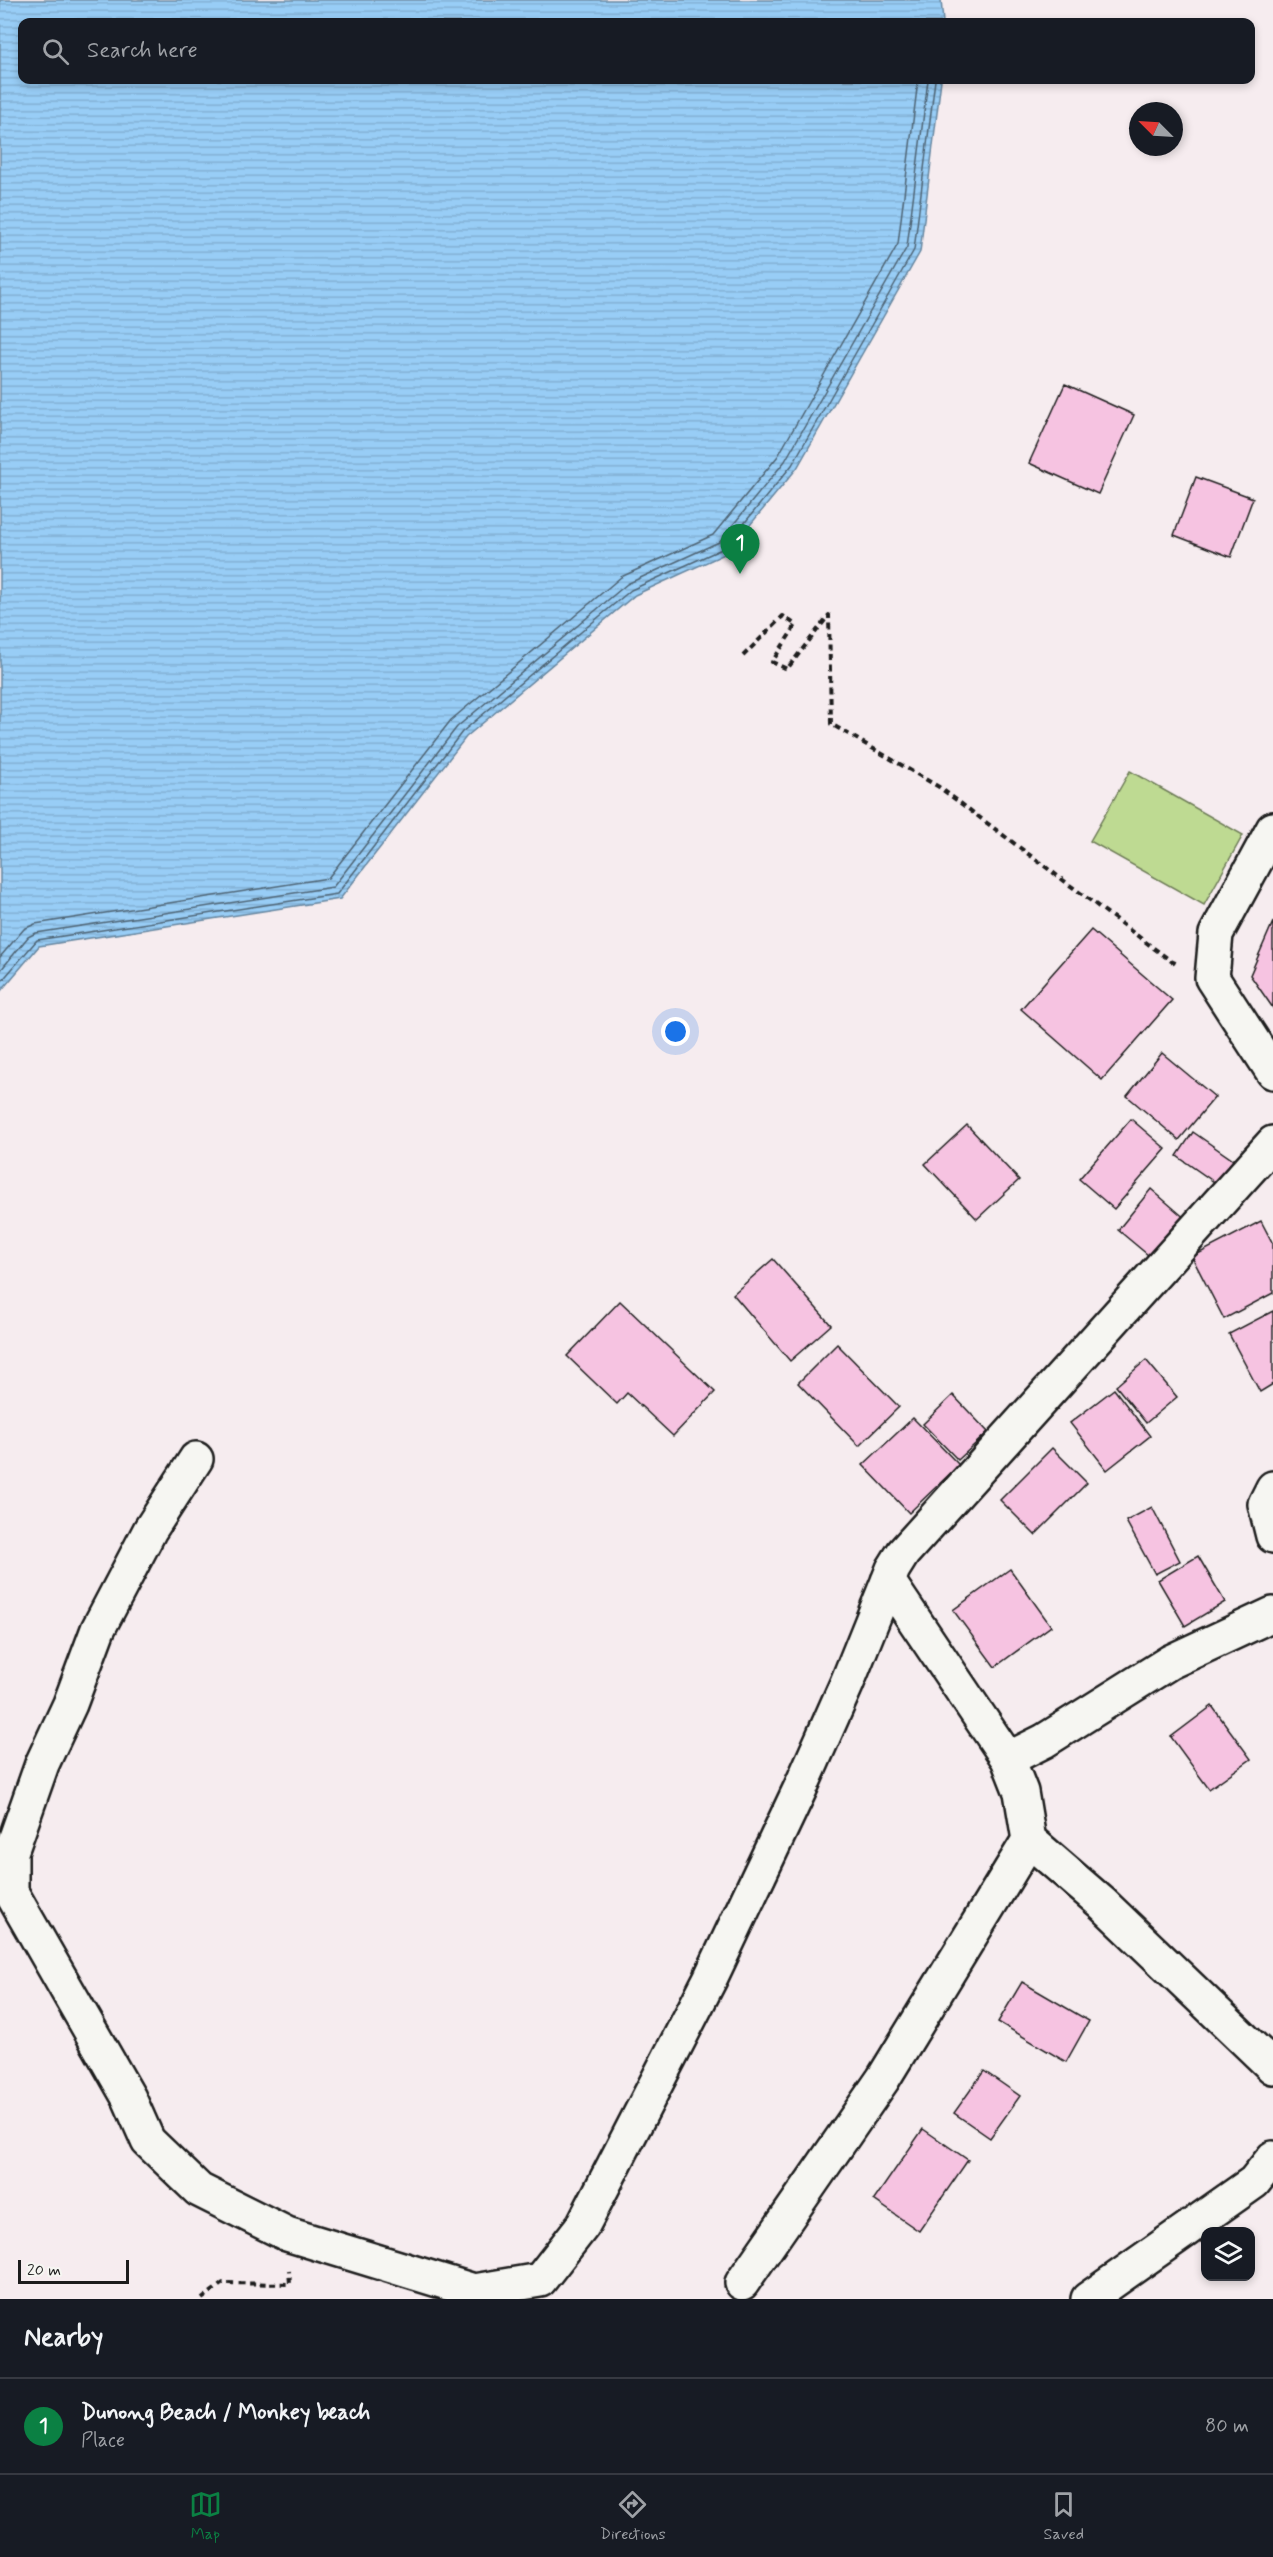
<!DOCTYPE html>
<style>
body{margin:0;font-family:Mynerve,sans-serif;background:#242831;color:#f1f3f6}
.controls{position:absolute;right:18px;bottom:18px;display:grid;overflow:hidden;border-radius:12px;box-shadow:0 3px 9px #0003}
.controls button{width:54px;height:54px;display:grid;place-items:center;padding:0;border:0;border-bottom:2px solid #363941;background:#171b24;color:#f1f3f6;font:30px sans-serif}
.compass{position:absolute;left:1129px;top:102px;width:54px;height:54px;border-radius:50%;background:#171b24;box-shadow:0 3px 9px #0003;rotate:294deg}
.scale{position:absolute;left:18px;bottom:15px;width:111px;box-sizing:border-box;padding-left:6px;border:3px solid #1c1c1c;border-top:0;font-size:16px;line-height:21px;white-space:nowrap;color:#1c1c1c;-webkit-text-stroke:4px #f6f6f2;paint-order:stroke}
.you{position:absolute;left:676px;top:1032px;width:21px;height:21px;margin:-15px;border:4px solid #fff;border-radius:50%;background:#1a73e8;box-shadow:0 0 0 9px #1a73e833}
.badge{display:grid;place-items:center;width:39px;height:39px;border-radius:50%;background:#0b8043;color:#fff;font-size:20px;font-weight:700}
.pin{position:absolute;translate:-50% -50px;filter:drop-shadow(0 2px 3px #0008)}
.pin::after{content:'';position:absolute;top:32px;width:21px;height:18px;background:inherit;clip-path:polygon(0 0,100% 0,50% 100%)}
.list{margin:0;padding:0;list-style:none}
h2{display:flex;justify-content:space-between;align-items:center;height:78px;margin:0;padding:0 24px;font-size:26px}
h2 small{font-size:20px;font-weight:400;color:#9ea1a6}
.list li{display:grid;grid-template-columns:39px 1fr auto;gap:18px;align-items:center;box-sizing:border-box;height:96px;padding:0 24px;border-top:2px solid #363941}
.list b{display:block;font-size:22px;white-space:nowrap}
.list p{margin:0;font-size:20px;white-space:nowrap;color:#9ea1a6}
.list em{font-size:20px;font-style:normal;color:#9ea1a6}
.icon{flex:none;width:33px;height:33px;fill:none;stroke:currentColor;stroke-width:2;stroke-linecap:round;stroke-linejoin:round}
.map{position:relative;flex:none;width:1273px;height:2299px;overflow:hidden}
.search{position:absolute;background:#171b24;box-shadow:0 3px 9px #0003;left:18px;right:18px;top:18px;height:66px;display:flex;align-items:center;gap:15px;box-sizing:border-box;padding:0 21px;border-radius:12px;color:#9ea1a6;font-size:22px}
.sheet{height:174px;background:#171b24}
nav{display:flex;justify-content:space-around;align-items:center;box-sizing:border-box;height:84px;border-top:2px solid #363941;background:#171b24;font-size:16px;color:#9ea1a6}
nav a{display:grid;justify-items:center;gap:3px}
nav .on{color:#0b8043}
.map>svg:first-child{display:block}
.green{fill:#beda92;stroke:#6d7b57;stroke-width:1.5}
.water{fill:url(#water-rules);stroke:#66869f;stroke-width:1.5}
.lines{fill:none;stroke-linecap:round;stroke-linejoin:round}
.shore{stroke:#4e6373;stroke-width:1.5}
.building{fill:#f6c3e1;stroke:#1c1c1c;stroke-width:1.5}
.minor-casing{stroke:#1c1c1c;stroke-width:38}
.path{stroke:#1c1c1c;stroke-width:4;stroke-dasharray:6 4.5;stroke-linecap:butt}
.minor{stroke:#f6f6f2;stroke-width:33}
</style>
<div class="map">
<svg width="1273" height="2299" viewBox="0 0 1273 2299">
<defs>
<pattern id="water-rules" width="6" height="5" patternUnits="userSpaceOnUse" patternTransform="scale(1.5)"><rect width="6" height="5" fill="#98cdf6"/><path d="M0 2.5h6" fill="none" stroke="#82afd2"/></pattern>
</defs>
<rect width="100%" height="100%" fill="#f6ecef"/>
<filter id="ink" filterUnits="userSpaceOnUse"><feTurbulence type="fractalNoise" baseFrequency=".0167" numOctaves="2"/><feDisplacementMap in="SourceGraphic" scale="12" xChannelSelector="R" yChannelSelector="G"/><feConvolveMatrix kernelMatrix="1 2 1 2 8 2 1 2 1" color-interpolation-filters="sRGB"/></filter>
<g filter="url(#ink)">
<path class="green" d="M1130,771L1243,835L1204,905L1090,841Z"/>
<path class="water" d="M0,0H941L943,22H22V80H941L920,252L797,468L727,553L635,595L466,737L340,899L39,946L0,992Z"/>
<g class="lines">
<path class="shore" d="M0,957L24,929L35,924L328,878L451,720L621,577L713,535L778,456L898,244L918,80
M0,971L28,937L36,933L333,887L457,727L627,584L719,542L785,461L907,247L928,80
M0,983L37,940L337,894L462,732L631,590L724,548L792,465L914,250L935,80"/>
</g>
<path class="building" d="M1065,384L1134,415L1098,494L1029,463Z
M1196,477L1253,498L1231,557L1174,535Z
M1273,922V1008L1250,975Z
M1091,930L1172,1000L1102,1080L1021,1009Z
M1162,1053L1215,1097L1179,1140L1127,1096Z
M1131,1119L1166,1149L1114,1209L1079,1179Z
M967,1125L1019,1180L977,1219L925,1164Z
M1193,1132L1233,1160L1217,1184L1177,1156Z
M1151,1189L1187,1220L1154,1260L1118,1230Z
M1261,1221L1273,1244V1293L1224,1319L1192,1257Z
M773,1259L831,1325L790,1361L733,1294Z
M620,1301L715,1392L673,1436L627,1393L617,1404L567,1356Z
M1273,1311V1384L1260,1392L1229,1334Z
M837,1344L899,1407L859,1446L798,1383Z
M1146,1360L1177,1397L1146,1423L1116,1386Z
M1114,1389L1150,1436L1107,1470L1070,1423Z
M953,1395L988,1432L958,1460L923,1424Z
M913,1418L959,1465L909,1513L863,1465Z
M1052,1448L1087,1483L1035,1535L1000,1500Z
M1152,1507L1180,1561L1155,1574L1126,1521Z
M1198,1556L1225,1602L1185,1626L1158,1580Z
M1010,1569L1051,1626L995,1667L953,1610Z
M1212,1706L1251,1759L1209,1789L1171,1737Z
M1022,1982L1089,2021L1066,2062L998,2022Z
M984,2071L1020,2096L990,2138L954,2113Z
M923,2129L968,2160L919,2231L874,2200Z"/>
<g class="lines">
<g class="minor-casing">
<path id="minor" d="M1273,829L1216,934L1212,978L1273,1072
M196,1459L150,1530L98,1629L70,1704L42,1764L11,1852V1892L129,2098L148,2141L199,2190L287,2234L474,2291L540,2280L583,2225L710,1979L800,1789L847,1683L893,1569L903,1553L1273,1143
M1273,1488L1265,1504L1273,1536
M888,1581L1008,1759L1021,1792L1029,1840L1102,1903L1273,2067
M1008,1759L1044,1741L1170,1662L1273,1614
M742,2283L883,2079L1029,1840
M1088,2299L1254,2182L1273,2158"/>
</g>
<path class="path" d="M743,656L783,616L796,625L772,662L787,669L829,615L831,724L939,787L1171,961L1178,964
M202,2299L223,2283L290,2284L289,2271"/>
<use href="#minor" class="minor"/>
</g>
</g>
</svg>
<div class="controls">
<button><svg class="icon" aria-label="layers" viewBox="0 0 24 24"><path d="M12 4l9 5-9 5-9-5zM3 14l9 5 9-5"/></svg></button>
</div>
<svg class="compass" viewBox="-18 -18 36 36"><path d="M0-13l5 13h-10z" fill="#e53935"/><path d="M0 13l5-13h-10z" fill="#9ea1a6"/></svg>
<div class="scale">20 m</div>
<div class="you"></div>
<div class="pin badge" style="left:740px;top:574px">1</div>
<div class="search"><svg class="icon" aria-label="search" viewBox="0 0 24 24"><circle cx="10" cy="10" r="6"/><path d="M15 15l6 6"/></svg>Search here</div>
</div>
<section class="sheet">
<h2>Nearby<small></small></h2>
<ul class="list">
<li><span class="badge">1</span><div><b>Dunong Beach / Monkey beach</b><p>Place</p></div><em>80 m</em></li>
</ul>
</section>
<nav>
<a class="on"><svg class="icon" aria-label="map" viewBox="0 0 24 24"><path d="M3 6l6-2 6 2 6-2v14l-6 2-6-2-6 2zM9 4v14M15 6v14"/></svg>Map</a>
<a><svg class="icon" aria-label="directions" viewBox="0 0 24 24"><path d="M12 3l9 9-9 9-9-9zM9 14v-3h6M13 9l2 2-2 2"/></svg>Directions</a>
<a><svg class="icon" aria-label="saved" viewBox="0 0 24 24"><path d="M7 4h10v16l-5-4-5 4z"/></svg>Saved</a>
</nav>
